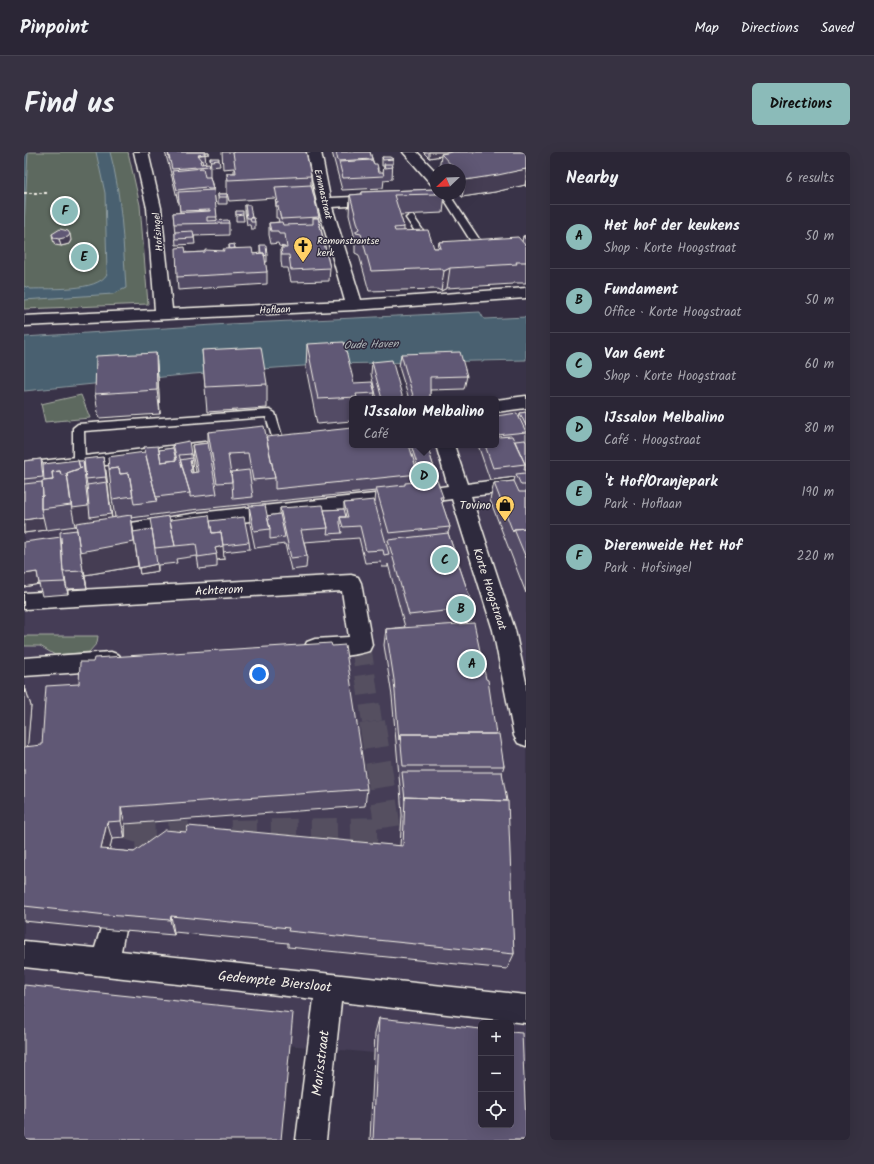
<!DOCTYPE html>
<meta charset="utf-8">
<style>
body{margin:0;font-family:Kalam,sans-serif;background:#373242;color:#f1f3f6}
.controls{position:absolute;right:12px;bottom:12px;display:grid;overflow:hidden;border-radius:6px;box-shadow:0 4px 16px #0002}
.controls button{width:36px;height:36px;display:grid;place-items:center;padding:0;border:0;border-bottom:1px solid #474351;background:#2b2636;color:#f1f3f6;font:20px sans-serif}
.compass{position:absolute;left:406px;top:12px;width:36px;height:36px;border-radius:50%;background:#2b2636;box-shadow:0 4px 16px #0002;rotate:247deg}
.you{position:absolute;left:235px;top:522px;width:14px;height:14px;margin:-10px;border:3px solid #fff;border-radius:50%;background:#1a73e8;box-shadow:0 0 0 6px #1a73e833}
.badge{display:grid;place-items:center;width:26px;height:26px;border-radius:50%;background:#8bbbb9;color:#111;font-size:13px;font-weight:700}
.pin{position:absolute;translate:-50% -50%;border:2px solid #fff;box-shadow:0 1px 4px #0006}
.popup{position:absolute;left:325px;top:244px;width:150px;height:52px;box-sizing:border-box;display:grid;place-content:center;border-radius:6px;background:#2b2636;filter:drop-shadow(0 1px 3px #0005);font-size:13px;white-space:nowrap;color:#a6a5ad}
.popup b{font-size:15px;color:#f1f3f6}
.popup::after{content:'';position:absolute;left:50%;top:100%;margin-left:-8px;border:8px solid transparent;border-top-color:#2b2636}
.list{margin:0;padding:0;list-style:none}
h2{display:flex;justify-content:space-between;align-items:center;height:52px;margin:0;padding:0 16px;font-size:17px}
h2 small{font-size:13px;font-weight:400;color:#a6a5ad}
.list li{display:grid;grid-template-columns:26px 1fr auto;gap:12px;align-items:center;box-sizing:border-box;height:64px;padding:0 16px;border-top:1px solid #474351}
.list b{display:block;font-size:15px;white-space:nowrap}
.list p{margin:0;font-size:13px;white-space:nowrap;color:#a6a5ad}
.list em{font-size:13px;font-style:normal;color:#a6a5ad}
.icon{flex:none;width:22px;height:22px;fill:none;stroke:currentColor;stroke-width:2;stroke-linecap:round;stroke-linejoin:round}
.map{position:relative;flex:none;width:502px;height:988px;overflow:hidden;border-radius:6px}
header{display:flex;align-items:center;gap:24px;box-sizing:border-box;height:56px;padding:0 20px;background:#2b2636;border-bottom:1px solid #474351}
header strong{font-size:19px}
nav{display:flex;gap:22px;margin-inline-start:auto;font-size:14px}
.intro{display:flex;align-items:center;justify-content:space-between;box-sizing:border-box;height:96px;padding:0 24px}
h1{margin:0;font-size:28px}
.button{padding:10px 18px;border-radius:6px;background:#8bbbb9;color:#111;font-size:14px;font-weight:700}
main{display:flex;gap:24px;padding:0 24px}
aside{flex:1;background:#2b2636;border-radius:6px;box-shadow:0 4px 16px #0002}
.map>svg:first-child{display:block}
.built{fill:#453e56}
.green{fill:#5d695e;stroke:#a8ada3}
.water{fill:#486170;stroke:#8d9ba0}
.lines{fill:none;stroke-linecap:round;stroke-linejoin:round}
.street-tunnel-far1{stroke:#555060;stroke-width:20;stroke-dasharray:20 10;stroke-linecap:butt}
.street-tunnel{stroke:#555060;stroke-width:26;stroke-dasharray:26 14;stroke-linecap:butt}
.lane-casing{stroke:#f4f1e8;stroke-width:3}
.street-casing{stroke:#f4f1e8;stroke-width:3}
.path{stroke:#f4f1e8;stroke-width:2;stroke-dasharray:3 2;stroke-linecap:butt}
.lane{fill:#2f2a3d;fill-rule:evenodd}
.street{fill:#2f2a3d;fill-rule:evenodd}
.wall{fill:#534c65;stroke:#f4f1e8}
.shaded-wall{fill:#443e52;stroke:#f4f1e8}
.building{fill:#615875;stroke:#f4f1e8}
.labels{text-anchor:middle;stroke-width:3;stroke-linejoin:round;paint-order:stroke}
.far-street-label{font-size:10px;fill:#f4f1e8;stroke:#2f2a3d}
.far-poi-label{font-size:10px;fill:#f4f1e8;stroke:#2f2a3d;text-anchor:start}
.far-water-label{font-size:11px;font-style:italic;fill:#afb7b8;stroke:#2f2a3d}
.poi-label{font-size:12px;fill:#f4f1e8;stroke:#2f2a3d;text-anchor:end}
.street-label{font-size:12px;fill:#f4f1e8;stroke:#2f2a3d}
.near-street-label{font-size:14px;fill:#f4f1e8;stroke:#2f2a3d}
</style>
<header>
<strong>Pinpoint</strong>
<nav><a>Map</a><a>Directions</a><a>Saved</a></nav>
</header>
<div class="intro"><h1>Find us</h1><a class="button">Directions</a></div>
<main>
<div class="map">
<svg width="502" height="988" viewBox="0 0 502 988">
<rect width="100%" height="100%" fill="#393348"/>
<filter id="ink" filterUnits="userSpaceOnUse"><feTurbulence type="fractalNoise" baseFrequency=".025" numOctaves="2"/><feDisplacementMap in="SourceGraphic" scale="8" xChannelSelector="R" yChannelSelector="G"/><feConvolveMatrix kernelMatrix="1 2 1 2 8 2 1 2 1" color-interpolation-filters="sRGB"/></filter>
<g filter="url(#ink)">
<path class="built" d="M502,250V913L490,911L487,896V871H457V893L351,881L350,901L0,869V368L178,346L379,293H472V254Z"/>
<path class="green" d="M0,0H104L116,53L124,152L0,157Z
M57,243L66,266L21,270L17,252Z
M0,484H74L73,491L65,500L31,503L16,494H0Z"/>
<path class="water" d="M0,0H4L0,75Z
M72,0H86C98,44 99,90 102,136L89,142L0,148V134L7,137C26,136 73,140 83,122L81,41Z
M456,160L460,167L502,165V208L307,212L169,222L0,239V185L205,172Z"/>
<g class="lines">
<path class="street-tunnel-far1" d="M337,493L348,570"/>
<path class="street-tunnel" d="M207,681L364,678L348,569
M97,728L111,684L165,682"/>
<g class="lane-casing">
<path id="lane" d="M423,42L427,45L459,93L457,95L443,97L438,94L440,92L448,91L419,45Z
M386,63L389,64L407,90V94H401L382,66Z
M246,258L251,261L259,288L258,291H250L242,265L60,279L61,310L55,314L49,310V276L54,272Z"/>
</g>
<g class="street-casing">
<path id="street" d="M110,0H124L137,56L148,157L321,149L293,51L283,0H297L306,46L355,44L360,45L362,48L360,51L355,52L308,55L337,148L502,136V146L330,158L0,174V164L131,158L123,56Z
M379,0H393L412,20V33L407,32Z
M412,41L428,42L430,45L428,48L423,49L391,50L386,49L384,46L386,43Z
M502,244V256L472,260V248Z
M198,288L205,290L207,294L205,298L0,323V311Z
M412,293H430L443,332L502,324V338L447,344L491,478L502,530V594L494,591L490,584L469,478L428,347L388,352L381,350L378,345L381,340L424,334Z
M350,342L357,344L360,349L357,354L174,375L80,389L73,387L70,382L73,377L80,375L174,361Z
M327,423L334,425L337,431L348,493L345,499C330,504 298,507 283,502L280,496L283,490L291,487L325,485L318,439L0,457V441Z
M87,500L95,503L98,509L95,515L87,518L0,524V506Z
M88,765L97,769L101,778L97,799L502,843V871L317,850L302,988H272L290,847L0,815V789L71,796L79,769Z"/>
</g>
<path class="path" d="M0,41H23"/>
<use href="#lane" class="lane"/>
<use href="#street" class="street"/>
</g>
<path class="wall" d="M141,0H185V2H181L182,12L186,14V25L190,38L193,68L205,71V83L170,84L171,92L152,93L149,61H156L155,50H154L149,29L143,7Z
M198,0H282L287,24V33L306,116L305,129L267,130L264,116H258L257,109V96H261V95L255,94L254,91L247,92L245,83V71L255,70L254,66H252V53L251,46L205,49L203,41V21H210V16L199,17Z
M308,0H346L350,12L354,16V20L359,21L360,14H358V5L369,7L368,27L360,28L359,36L318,38Z
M399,0H502V35L501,33L471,40L438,45L435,42H436V18H415L417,4L405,6Z
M186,6L195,8L196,14L187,15Z
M412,37V42H421L419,61L376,63L380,75V79L410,96H414L415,90H498L499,84H502V131H489V132L423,136L417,139L413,137L345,139L335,103L331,101V87L325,63L326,43L338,42V40Z
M194,42H203V52H194Z
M221,53L231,70V77H227L226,73H223L221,60Z
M212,59L219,62L220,69H212Z
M28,82L47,88L45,92L37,94L31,93L29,88Z
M205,93L211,96L229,102L236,101V93L243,103V110H241L243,120V132L154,138L153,125L162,101L200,99L205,97Z
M283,192L330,231L351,241L350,247H328V269L293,272L282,216Z
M178,198L243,232V256L183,260Z
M132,201L134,225L136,262L75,266L71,242Z
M377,202L443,224L440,237L406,238V247H385L375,215Z
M348,210L379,247H353L347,222Z
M502,260V441L466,348L470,331L490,329L491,325L466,328L454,293H472V264L495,266L496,261Z
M184,280L328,293H403L410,316L408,328L419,345L418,352L426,375L424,381L448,452L444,469L436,470L435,472L472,582L480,614L478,620L490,802L483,817L264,795V791L150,780V783L88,778L0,769V534L1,535L7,554L3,595L343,637L341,654L101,672V686L88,687L85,698L110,700L162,680L376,694L378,663L376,635L368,544L360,493L362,477L381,475L364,412V415H358L357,410L341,411L335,386L280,390L283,404L282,416L267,418L261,392L231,396L226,372L225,354L243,364L256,362V356L300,358L320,357V351L351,350L352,339L167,358L107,366L110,381L128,377L146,369H186L225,390L226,397L199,400L200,407L193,408V415L175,417L173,404L152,407L153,411L134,413V419L116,422L111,391L114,414L61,423L60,419L63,436L44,437V442L18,444L15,432L0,435L37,385L53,378L52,374L0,381V309L17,307L19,312L59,309L61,316L82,318L88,366L91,365L88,347L121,300L120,295L135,298L149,296V292L167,302L169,321L172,320L169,306L168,293L184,291Z
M355,866L502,988H346L351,881Z"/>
<path class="shaded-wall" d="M144,0H185V2L145,7Z
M405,0H436L417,2V4L405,6Z
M178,8L179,14L176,15V9Z
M502,17V26L501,33L471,40L438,45L441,28Z
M46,82L47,88L45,92L37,94L35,87Z
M426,116L423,136L417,139L420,119Z
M132,201L134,225L136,262L133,238Z
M79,305L88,368L51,374L47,353L59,309L62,326V327L64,338L87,362Z
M168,308L169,321H168V317L166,309Z
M107,363L114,414L61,423L60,419L63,436L59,419L53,378Z
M19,365L22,378L0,381V368Z
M199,394L200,407L193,408L191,396Z
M133,412L134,419L116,422L115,416Z
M13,420L15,432L0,435V422Z
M41,426L43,437L44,442L41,430Z
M1,535L7,554L2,613L0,609V545Z
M97,655L101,672V686L97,669Z
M83,670L88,687L82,714L77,697Z
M147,764L150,780V783L146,768Z"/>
<path class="building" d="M144,0H181V2L174,3L178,8L176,9L177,12L185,11L186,14L148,17Z
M209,0H282L287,24L204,28L203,21H212Z
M312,0H346L348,7L314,9Z
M429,0H502V17L474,23L441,28L436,23V18H432L417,2Z
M358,5H366L369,7L359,8Z
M186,6H195V8L187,9Z
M348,8L350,12H353L354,16H353L354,20H359L360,24L319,26L315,10Z
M360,12H368L369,15L361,16Z
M179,16L181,25H186L189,37H184L183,35L153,38L148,19Z
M287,33L295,65L257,67L254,54H252V51H254L251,35Z
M412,37V42L370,43L380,75L370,76L371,79L404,78L410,96H417L415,90L494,85L502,94V110H492L493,112L426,116L420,119L416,116L347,119L337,82L332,81V79L335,77L326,43L338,42V40Z
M190,38L193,65H183V69L204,68L205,71L150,72L149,61L186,59V58L156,59L154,40Z
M194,42H203V45H194Z
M221,53H226L228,66H223Z
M212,59H219V62L212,63Z
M226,66H230L231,70H227Z
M289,66H294L306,116L267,118L265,103H258L257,96H263L261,82H255L254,79H247L245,71L258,70L259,73L289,72Z
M36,77L44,79L46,82L44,85L35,87L30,86L28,82Z
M169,79L170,86L151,87V80Z
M499,84H502V88Z
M210,92L211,96L206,97L205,93Z
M236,93H242L243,103L240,104V101H237Z
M161,95L162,101L181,100V98L200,99L199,97L228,96L229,102L240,101L243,120L153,125L152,96Z
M320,190L330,231L348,230L351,241L332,242L333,245L294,247L283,192Z
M237,195L243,232L181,235L178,198Z
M436,200L443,224L406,225V246L390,247L377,202Z
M132,201L133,238L71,242L72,204Z
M368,208L379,247H358L348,210Z
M502,260V274L496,261Z
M493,261L502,280L473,283L474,285L488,284L501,312L469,316L461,293H472V264Z
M240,274L251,326L229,328L224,301L204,302L208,330L193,331L184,280Z
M328,276V293H385L394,322L251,337V326L242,285Z
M501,288L502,290V318H500L501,312L491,289Z
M165,289L167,302L155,303L166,341L132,345L120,295L134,294L137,310L153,308L149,292Z
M184,291L193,342L166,345V341L156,308L168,306V308L166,309L168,317L166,318L167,321L174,320L168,293Z
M387,293H403L410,316L395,318Z
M149,296L152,308L137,310L135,298Z
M121,300L133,349L110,352L105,321L96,322L95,316L85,317L84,305Z
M79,305L82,325L62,327L60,307Z
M17,307L19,325L0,327V309Z
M54,308L56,316L43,321V325V322L37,323L36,319L28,320L29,328L20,329L19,312Z
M54,309H59L64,354L48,356L43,321L58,316H56Z
M95,316L96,322L105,321L109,344L88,347L85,317Z
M225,318L229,345L209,347L208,330L207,320Z
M36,319L37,323L43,322L47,353L17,357V345L19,344L18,329L29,328L28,320Z
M501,321L502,322V333H497L492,322Z
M413,328L419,345H416L426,375L365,381L352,336L381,333V331Z
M490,329L495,340H502V376L490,377L489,380L470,331Z
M18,330L19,344L17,345V357L19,365L0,368V332Z
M83,330L87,362L66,365L63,333Z
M350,348L365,402L360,403L359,398L342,399L336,374L319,375L316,365H324L320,351Z
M241,353L246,377L230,379L225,354Z
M299,353L304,376L277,378L283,404L267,406L256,356Z
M320,357L322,365H316V371L318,381L303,382L304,376L300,358Z
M256,362L261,385L246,387V377L243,364Z
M107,363L110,390L56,400L52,371Z
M185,363L188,381L197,380L199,394L191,396L193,402L174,405L172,392L151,394L146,368Z
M145,364L151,394L131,396L126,367Z
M220,365L225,390L199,393L197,380L188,381L186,369Z
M502,376V406L490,377Z
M128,377L133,412L115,416L109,380Z
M53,378L59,419L39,420L36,380Z
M424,381L448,452L437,453L439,457L385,463L364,388Z
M37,385L39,420L41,430L15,431L13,420L0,422V390Z
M450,471L462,527L464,528L472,582H376L375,588L370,528L362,477Z
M307,491L308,494L321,493L343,637L97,655V669L83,670L77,697L110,700L141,678L162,680L164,674L379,694L381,645L484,649L490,802L264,779L265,776L147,764L146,768L83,763L0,754V595L18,593L22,534L55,532L56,510H69L70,506Z
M0,534L1,535L0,545Z
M376,582H475L480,614H379Z
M378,620H478L483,649L381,645V648Z
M0,833L269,861L257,988H0Z
M355,866L457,877V973H487V880L498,881L502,971V988H349Z"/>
</g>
<defs>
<g id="church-pin" transform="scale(1)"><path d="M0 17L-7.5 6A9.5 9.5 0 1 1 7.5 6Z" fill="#ffd166" stroke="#2f2a3d"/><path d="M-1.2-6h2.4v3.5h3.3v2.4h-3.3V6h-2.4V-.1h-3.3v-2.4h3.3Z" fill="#111"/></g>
<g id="shop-pin" transform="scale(1)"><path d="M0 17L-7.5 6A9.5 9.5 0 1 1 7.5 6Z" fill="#ffd166" stroke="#2f2a3d"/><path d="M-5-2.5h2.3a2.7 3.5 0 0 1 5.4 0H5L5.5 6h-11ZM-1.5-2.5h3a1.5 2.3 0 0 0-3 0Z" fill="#111"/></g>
</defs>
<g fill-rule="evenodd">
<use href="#church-pin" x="279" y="94"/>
<use href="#shop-pin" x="481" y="353"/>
</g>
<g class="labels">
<g class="far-street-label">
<text transform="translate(300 42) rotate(77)" y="4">Emmastraat</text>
<text transform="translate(133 80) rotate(-95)" y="4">Hofsingel</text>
<text transform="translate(251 157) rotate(-3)" y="4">Hoflaan</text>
</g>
<g class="far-poi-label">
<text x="293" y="92">Remonstrantse<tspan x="293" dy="12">kerk</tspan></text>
</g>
<g class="far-water-label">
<text transform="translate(347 192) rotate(-2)" y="4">Oude Haven</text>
</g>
<g class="poi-label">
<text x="467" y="357">Tovino</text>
</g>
<g class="street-label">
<text transform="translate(466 437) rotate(72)" y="4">Korte Hoogstraat</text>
<text transform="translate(195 438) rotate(-3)" y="4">Achterom</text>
</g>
<g class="near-street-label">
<text transform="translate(251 829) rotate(6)" y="5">Gedempte Biersloot</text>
<text transform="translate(296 911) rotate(-83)" y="5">Marisstraat</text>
</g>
</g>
</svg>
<div class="controls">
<button>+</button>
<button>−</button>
<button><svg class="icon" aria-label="locate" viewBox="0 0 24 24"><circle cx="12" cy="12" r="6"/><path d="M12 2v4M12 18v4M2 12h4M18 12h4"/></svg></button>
</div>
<svg class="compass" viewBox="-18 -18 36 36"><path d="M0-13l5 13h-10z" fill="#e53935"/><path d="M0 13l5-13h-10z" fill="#a6a5ad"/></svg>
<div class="you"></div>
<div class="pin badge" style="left:448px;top:512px">A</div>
<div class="pin badge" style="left:437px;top:457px">B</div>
<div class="pin badge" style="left:421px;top:408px">C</div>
<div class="pin badge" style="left:400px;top:324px">D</div>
<div class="popup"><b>IJssalon Melbalino</b>Café</div>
<div class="pin badge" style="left:60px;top:105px">E</div>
<div class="pin badge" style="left:41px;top:59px">F</div>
</div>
<aside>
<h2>Nearby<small>6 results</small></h2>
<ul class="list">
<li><span class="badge">A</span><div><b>Het hof der keukens</b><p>Shop · Korte Hoogstraat</p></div><em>50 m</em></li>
<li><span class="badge">B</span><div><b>Fundament</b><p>Office · Korte Hoogstraat</p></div><em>50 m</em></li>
<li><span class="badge">C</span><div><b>Van Gent</b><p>Shop · Korte Hoogstraat</p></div><em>60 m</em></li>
<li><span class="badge">D</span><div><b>IJssalon Melbalino</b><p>Café · Hoogstraat</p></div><em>80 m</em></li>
<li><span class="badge">E</span><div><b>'t Hof/Oranjepark</b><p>Park · Hoflaan</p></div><em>190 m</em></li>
<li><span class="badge">F</span><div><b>Dierenweide Het Hof</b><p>Park · Hofsingel</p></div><em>220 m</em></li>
</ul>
</aside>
</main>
